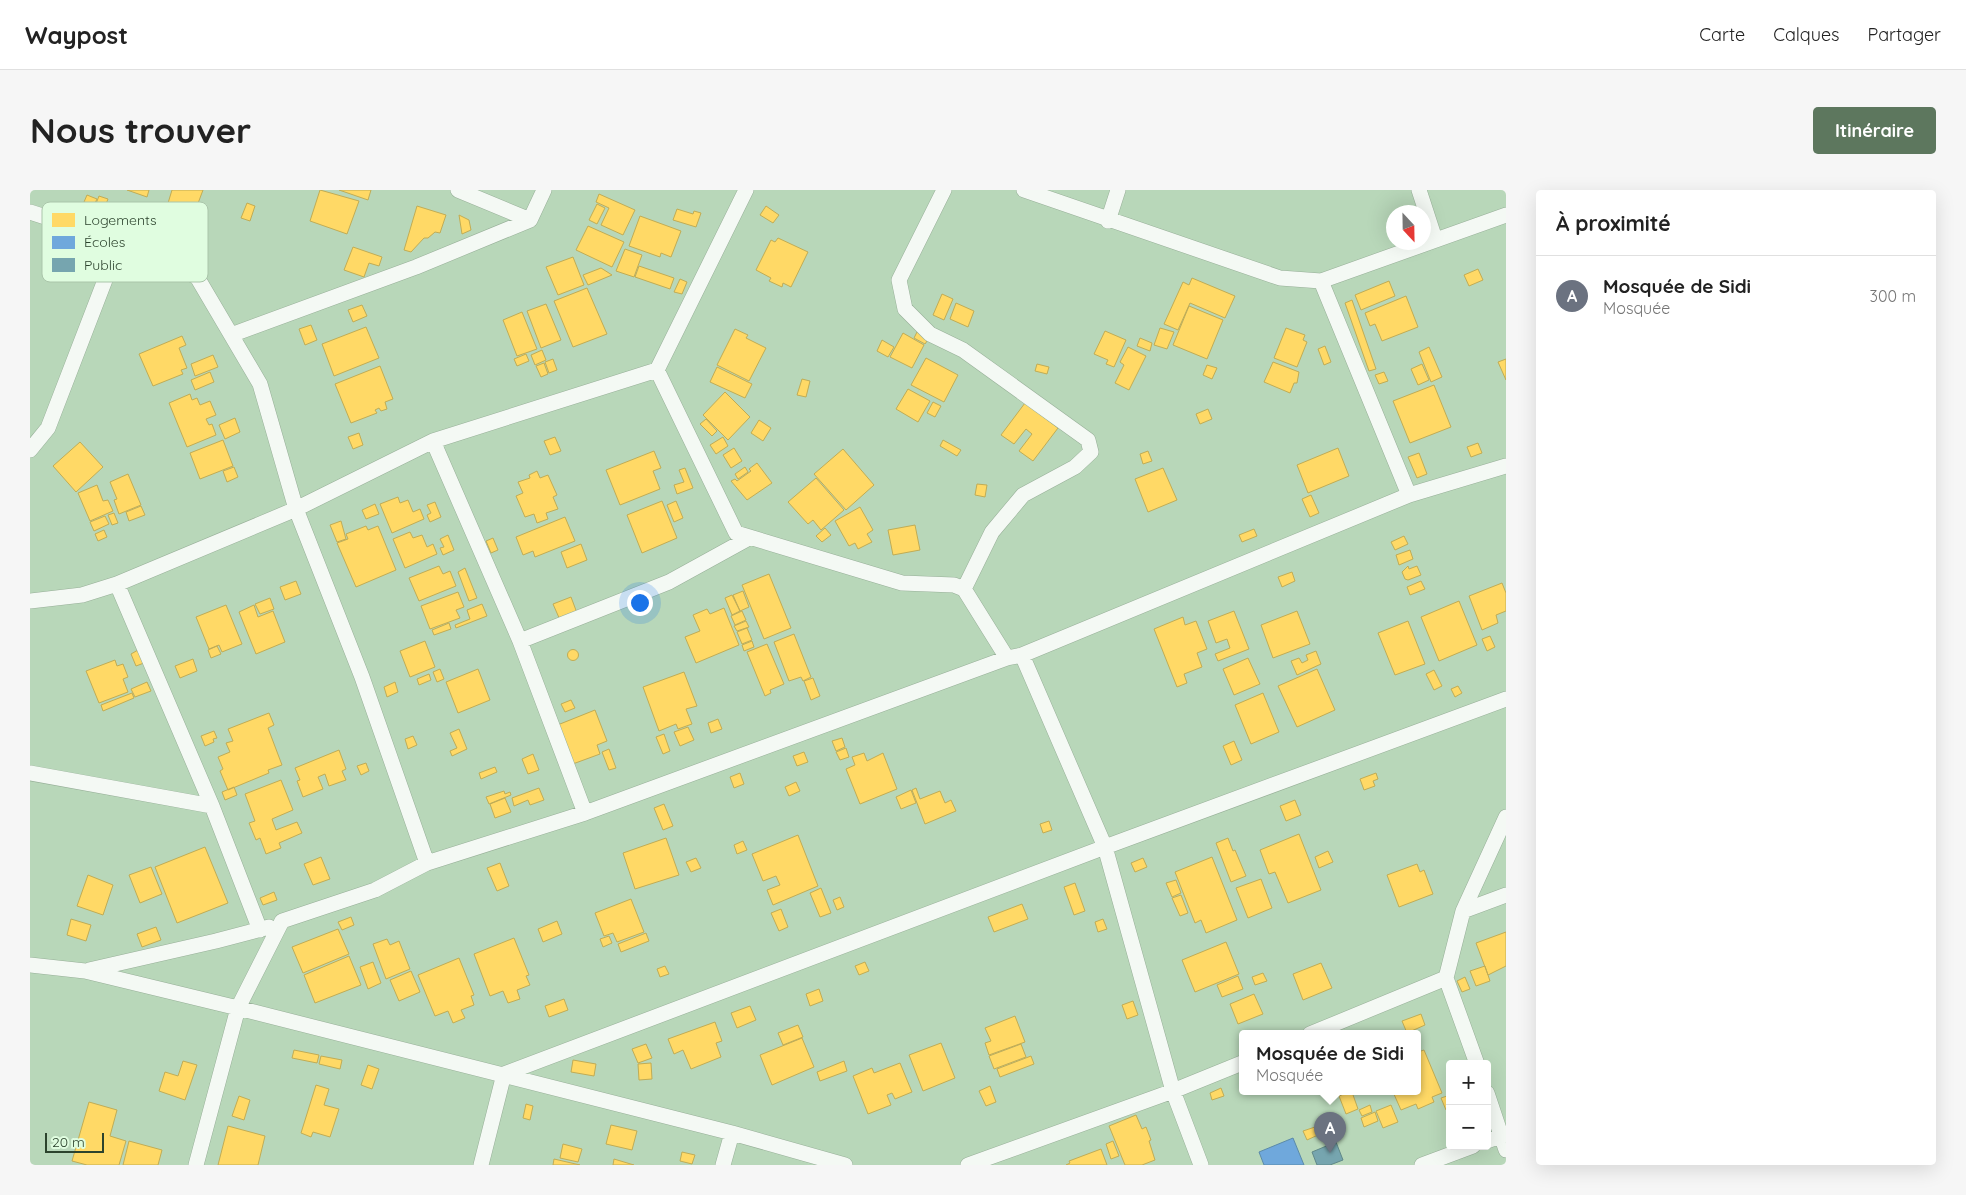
<!DOCTYPE html>
<html lang="fr">
<meta charset="utf-8">
<style>
body{margin:0;font-family:Quicksand,sans-serif;background:#f6f6f6;color:#222}
.controls{position:absolute;right:15px;bottom:15px;display:grid;overflow:hidden;border-radius:5px;box-shadow:0 5px 20px #0002}
.controls button{width:45px;height:45px;display:grid;place-items:center;padding:0;border:0;border-bottom:1px solid #e0e0e0;background:#fff;color:#222;font:25px sans-serif}
.compass{position:absolute;left:1356px;top:15px;width:45px;height:45px;border-radius:50%;background:#fff;box-shadow:0 5px 20px #0002;rotate:158deg}
.scale{position:absolute;left:15px;bottom:12px;width:59px;box-sizing:border-box;padding-left:5px;border:2px solid #2c432d;border-top:0;font-size:14px;line-height:18px;white-space:nowrap;color:#2c432d;-webkit-text-stroke:4px #e0fde0;paint-order:stroke}
.you{position:absolute;left:609px;top:412px;width:18px;height:18px;margin:-12px;border:4px solid #fff;border-radius:50%;background:#1a73e8;box-shadow:0 0 0 8px #1a73e833}
.badge{display:grid;place-items:center;width:32px;height:32px;border-radius:50%;background:#5d775e;color:#fff;font-size:16px;font-weight:700}
.pin{position:absolute;translate:-50% -41px;filter:drop-shadow(0 1px 2px #0008)}
.pin::after{content:'';position:absolute;top:26px;width:18px;height:15px;background:inherit;clip-path:polygon(0 0,100% 0,50% 100%)}
.popup{position:absolute;left:1209px;top:840px;width:182px;height:65px;box-sizing:border-box;display:grid;place-content:center;border-radius:5px;background:#fff;filter:drop-shadow(0 1px 4px #0005);font-size:16px;white-space:nowrap;color:#767676}
.popup b{font-size:19px;color:#222}
.popup::after{content:'';position:absolute;left:50%;top:100%;margin-left:-10px;border:10px solid transparent;border-top-color:#fff}
.list{margin:0;padding:0;list-style:none}
h2{display:flex;justify-content:space-between;align-items:center;height:65px;margin:0;padding:0 20px;font-size:21px}
h2 small{font-size:16px;font-weight:400;color:#767676}
.list li{display:grid;grid-template-columns:32px 1fr auto;gap:15px;align-items:center;box-sizing:border-box;height:80px;padding:0 20px;border-top:1px solid #e0e0e0}
.list b{display:block;font-size:19px;white-space:nowrap}
.list p{margin:0;font-size:16px;white-space:nowrap;color:#767676}
.list em{font-size:16px;font-style:normal;color:#767676}
.map{position:relative;flex:none;width:1476px;height:975px;overflow:hidden;border-radius:5px}
header{display:flex;align-items:center;gap:30px;box-sizing:border-box;height:70px;padding:0 25px;background:#fff;border-bottom:1px solid #e0e0e0}
header strong{font-size:24px}
nav{display:flex;gap:28px;margin-inline-start:auto;font-size:18px}
.intro{display:flex;align-items:center;justify-content:space-between;box-sizing:border-box;height:120px;padding:0 30px}
h1{margin:0;font-size:35px}
.button{padding:12px 22px;border-radius:5px;background:#5d775e;color:#fff;font-size:18px;font-weight:700}
main{display:flex;gap:30px;padding:0 30px}
aside{flex:1;background:#fff;border-radius:5px;box-shadow:0 5px 20px #0002}
.map>svg:first-child{display:block}
.homes{fill:#ffd966;stroke:#c0ac55}
.schools{fill:#6fa8dc;stroke:#5b8aa8}
.public{fill:#76a5af;stroke:#608888}
.lines{fill:none;stroke-linecap:round;stroke-linejoin:round}
.street-casing{stroke:#97af98;stroke-width:16}
.street{stroke:#f4f9f4;stroke-width:15}
.key{fill:#e0fde0;stroke:#aac5aa;stroke-width:1}
.key-label{font-size:14px;fill:#2c432d}
</style>
<header>
<strong>Waypost</strong>
<nav><a>Carte</a><a>Calques</a><a>Partager</a></nav>
</header>
<div class="intro"><h1>Nous trouver</h1><a class="button">Itinéraire</a></div>
<main>
<div class="map">
<svg width="1476" height="975" viewBox="0 0 1476 975">
<rect width="100%" height="100%" fill="#b8d7b9"/>
<path class="homes" d="M97,0H119L117,7Z
M142,0H173L161,32L135,23Z
M290,0L329,11L317,44L280,31Z
M309,0H341L338,10Z
M569,4L605,20L593,45L571,35L579,18L566,12Z
M57,5L67,9L64,15L54,12Z
M69,6L78,9L74,19L65,16Z
M217,13L225,16L220,31L211,28Z
M567,14L575,18L567,34L559,30Z
M387,16L416,25L410,43L405,42L398,48H394L381,62L374,60Z
M736,16L749,25L743,33L730,25Z
M105,19L116,22L113,31L102,27Z
M647,19L663,24L664,21L671,23L666,37L643,30Z
M429,25L439,30L441,40L432,44Z
M610,26L651,41L641,67L631,63L630,67L599,56Z
M558,36L594,52L582,77L546,60Z
M748,48L778,62L761,97L753,93L752,97L739,91L741,88L726,80L741,50L745,52Z
M323,57L352,67L349,76L339,73L334,87L314,80Z
M595,59L612,65L604,87L586,81Z
M543,67L554,95L528,105L516,77Z
M609,76L644,88L640,99L605,87Z
M571,78L582,85L558,95L553,85Z
M1448,79L1453,90L1439,96L1434,85Z
M1162,88L1205,106L1195,128L1160,113L1148,140L1134,134L1153,92L1159,95Z
M650,89L657,92L652,104L644,102Z
M1359,91L1365,106L1331,120L1325,105Z
M557,98L577,144L543,157L524,111Z
M912,104L923,109L914,130L903,125Z
M1376,106L1388,137L1352,151L1345,134L1340,136L1335,123Z
M1322,110L1346,179L1339,181L1315,113Z
M926,113L944,121L938,137L920,129Z
M516,114L531,150L511,158L497,121Z
M332,115L337,126L323,132L318,120Z
M1159,116L1193,130L1177,169L1143,155Z
M492,122L507,159L487,166L473,130Z
M281,135L287,150L275,155L269,139Z
M336,137L349,168L304,186L292,154Z
M1130,138L1144,142L1137,159L1124,155Z
M1256,138L1275,145L1273,150L1277,152L1267,177L1244,168Z
M705,139L718,145L716,148L736,158L719,191L687,175Z
M1075,141L1096,150L1084,177L1076,174L1078,170L1064,164Z
M887,142L899,148L895,154L884,148Z
M873,143L894,155L882,178L860,167Z
M152,146L156,155L149,158L157,178L151,180L153,184L123,196L109,164Z
M1110,148L1122,153L1120,161L1107,156Z
M852,150L864,157L858,167L847,161Z
M1295,156L1301,172L1294,175L1288,159Z
M1098,157L1116,166L1099,200L1085,193L1094,175L1090,172Z
M1399,157L1412,187L1401,192L1389,162Z
M512,160L516,170L505,175L501,165Z
M496,164L499,171L487,176L484,169Z
M183,165L188,177L165,186L161,174Z
M896,168L928,185L914,212L881,195Z
M523,169L527,180L519,183L515,172Z
M1476,169V190L1468,172Z
M1243,172L1269,182L1267,193H1264L1260,203L1234,192Z
M514,173L518,184L511,187L506,176Z
M1007,174L1019,177L1017,184L1005,181Z
M1392,174L1399,190L1388,195L1381,179Z
M1177,175L1187,178L1182,189L1173,185Z
M350,176L363,209L355,212L357,219L351,221L349,218L345,220L347,223L321,233L305,194Z
M687,177L722,194L715,208L680,192Z
M180,182L184,192L165,200L161,190Z
M1354,182L1358,191L1349,194L1345,185Z
M772,189L780,191L776,207L767,205Z
M1404,195L1421,237L1380,253L1363,211Z
M878,199L900,211L888,232L866,219Z
M695,202L720,227L698,250L673,225Z
M160,204L162,210L167,208L170,215L180,211L186,225L176,229L179,235L182,234L186,245L157,257L139,213Z
M903,212L911,216L905,227L897,223Z
M995,213L1028,238L1003,271L989,261L1002,244L996,239L984,254L971,245Z
M1178,219L1182,229L1170,234L1166,224Z
M205,228L210,242L195,249L189,235Z
M676,229L687,241L682,246L670,234Z
M729,230L741,238L733,251L721,243Z
M329,243L333,255L323,259L318,247Z
M525,247L531,261L520,265L514,251Z
M693,247L698,256L686,264L680,255Z
M193,250L203,276L170,289L160,263Z
M913,250L931,260L927,266L910,256Z
M50,252L73,277L46,302L23,276Z
M1448,253L1452,263L1441,267L1437,257Z
M704,258L712,271L701,278L693,265Z
M1308,258L1319,286L1278,303L1267,275Z
M813,259L844,295L816,320L784,284Z
M624,261L631,278L623,281L630,299L590,315L576,280Z
M1118,261L1122,271L1113,274L1110,264Z
M1389,263L1397,284L1387,288L1378,267Z
M727,273L742,293L717,310L701,291L705,289L707,291L721,281L719,279Z
M204,277L208,287L197,292L193,281Z
M715,277L718,282L708,289L705,284Z
M655,278L663,298L647,304L644,295L654,292L649,280Z
M1133,278L1147,310L1118,322L1105,289Z
M507,281L510,288L518,285L527,305L523,307L528,319L516,323L518,329L507,333L504,324L495,327L486,306L493,303L488,292L500,288L499,285Z
M98,284L111,315L89,324L84,310L87,309L80,292Z
M786,288L814,320L791,340L783,330L778,334L758,312Z
M947,294L957,295L955,307L945,305Z
M67,295L73,311L78,310L83,321L60,331L48,303Z
M1281,305L1289,323L1280,327L1272,309Z
M368,307L370,313L378,310L383,322L390,319L394,329L362,343L350,314Z
M632,311L647,348L612,363L597,325Z
M646,311L653,328L644,332L637,315Z
M405,312L411,327L400,332L397,325L401,323L397,315Z
M345,314L349,324L336,329L332,320Z
M111,316L115,325L99,331L96,322Z
M830,317L843,340L837,344L842,352L828,359L825,353L819,356L805,331Z
M84,323L88,333L82,335L78,325Z
M75,326L79,334L64,341L60,332Z
M535,327L545,351L505,367L503,361L493,365L486,347Z
M311,331L316,349L307,352L300,335Z
M885,335L890,360L863,365L858,340Z
M336,336L338,340L348,336L366,380L326,397L307,353L318,349L316,344Z
M795,338L801,345L792,352L786,346Z
M1224,339L1227,346L1212,352L1209,345Z
M74,340L77,347L68,351L65,344Z
M380,342L383,348L392,345L397,357L403,354L407,364L375,378L363,349Z
M418,345L424,360L413,365L410,358L414,357L410,349Z
M1374,346L1378,354L1365,360L1361,352Z
M463,348L468,360L461,363L456,351Z
M551,354L557,370L537,378L531,362Z
M1380,360L1383,369L1369,375L1366,365Z
M409,376L413,384L420,381L426,396L389,411L379,388Z
M1378,376L1379,379L1387,376L1391,385L1378,390L1375,389L1372,382Z
M435,378L447,408L439,411L428,382Z
M1262,382L1265,391L1252,397L1248,387Z
M739,384L761,438L734,449L712,395Z
M266,391L271,404L255,410L250,397Z
M1391,391L1395,399L1380,405L1377,397Z
M1472,393L1476,403V421L1466,425L1468,433L1452,440L1439,406Z
M713,401L719,417L710,421L703,405Z
M428,402L434,417L426,420L430,428L400,439L391,416Z
M702,405L710,421L702,425L695,408Z
M541,407L547,423L530,430L523,414Z
M240,408L244,419L230,424L225,414Z
M1429,411L1447,455L1409,471L1391,427Z
M452,414L457,426L426,438L425,435L440,429L437,420Z
M196,415L212,454L192,462L189,455L179,459L166,427Z
M224,415L228,427L243,421L255,452L226,464L209,422Z
M694,418L709,455L666,473L655,447L670,441L663,425L677,419L680,424Z
M712,421L716,430L705,435L701,426Z
M1204,421L1219,459L1188,471L1185,464L1200,458L1197,449L1186,453L1178,431Z
M1267,421L1280,454L1243,468L1231,435Z
M1153,427L1155,435L1166,431L1177,459L1167,463L1172,477L1154,484L1157,493L1147,497L1124,439Z
M716,431L719,437L707,441L704,436Z
M1378,431L1395,474L1365,485L1348,443Z
M419,433L421,439L404,445L402,440Z
M717,438L722,450L712,454L707,442Z
M764,444L781,487L773,491L771,487L759,491L744,452Z
M1460,446L1465,457L1457,461L1452,449Z
M395,451L405,477L380,487L370,461Z
M722,451L724,457L714,461L712,455Z
M737,454L754,494L740,500L741,503L735,506L717,462Z
M187,456L191,464L181,468L178,460Z
M537.5 465a5.5 5.5 0 1 1 11 0a5.5 5.5 0 1 1-11 0Z
M108,460L114,473L106,476L101,464Z
M1286,461L1291,474L1267,485L1261,471L1269,468L1272,473L1278,470L1276,465Z
M1218,468L1230,494L1204,505L1193,479Z
M163,469L167,481L150,488L145,476Z
M85,470L87,476L93,474L98,487L93,489L98,502L69,513L56,481Z
M410,479L414,489L407,492L403,482Z
M448,479L460,510L428,523L416,492Z
M1287,479L1305,520L1267,537L1248,496Z
M1404,480L1412,496L1404,500L1396,484Z
M654,482L667,516L656,519L662,534L648,539L646,534L629,541L613,497Z
M399,484L401,490L389,495L387,489Z
M783,488L790,506L781,510L774,491Z
M117,492L121,501L105,507L101,499Z
M365,492L368,502L357,507L354,497Z
M1428,496L1432,503L1425,507L1421,499Z
M102,503L104,508L73,521L71,515Z
M1233,503L1249,542L1221,554L1205,515Z
M541,510L545,518L535,522L531,514Z
M565,520L577,551L567,555L570,564L540,575L525,536Z
M239,523L244,535L238,538L252,575L238,580L239,583L198,600L190,581L193,579L188,567L200,562L196,553L203,551L198,539Z
M688,529L692,539L681,543L678,533Z
M658,537L664,550L650,556L644,542Z
M429,539L437,559L422,566L420,561L427,558L420,543Z
M184,541L187,548L183,549L184,552L175,556L171,546Z
M634,544L640,561L633,564L626,547Z
M383,546L387,555L378,559L375,549Z
M812,548L815,557L806,561L802,551Z
M1204,551L1212,570L1201,575L1193,556Z
M816,558L819,567L810,570L806,562Z
M579,559L586,578L579,580L572,562Z
M309,560L316,579L312,581L316,590L299,596L295,584L288,587L293,599L273,607L267,591L270,590L265,578Z
M774,562L778,572L767,576L763,566Z
M834,563L837,571L853,563L867,599L830,614L816,579L825,575L822,567Z
M503,564L509,580L498,584L492,569Z
M336,573L339,581L331,585L327,576Z
M465,577L467,582L451,589L449,583Z
M710,583L714,594L704,598L700,587Z
M1346,583L1348,589L1343,591L1345,596L1334,600L1330,589Z
M251,590L263,620L242,629L246,640L267,632L272,643L249,653L251,658L236,664L230,648L226,650L219,633L225,631L215,604Z
M766,592L770,601L759,606L755,597Z
M204,597L207,605L195,610L192,602Z
M509,598L514,610L500,615L498,610L484,616L482,608Z
M886,598L890,609L910,601L915,613L921,610L926,621L895,634L882,600Z
M881,600L886,613L871,619L866,607Z
M474,601L475,604L480,602L481,605L459,614L456,607Z
M475,608L481,622L465,628L460,614Z
M1265,610L1271,625L1256,631L1250,616Z
M634,614L643,636L633,640L624,618Z
M1019,631L1022,640L1013,643L1010,634Z
M1269,644L1291,700L1258,713L1245,682L1239,684L1230,660Z
M768,645L788,696L743,715L737,700L750,695L746,686L733,691L722,664Z
M636,648L649,685L605,699L593,663Z
M1198,648L1203,661L1205,660L1216,686L1201,692L1186,653Z
M713,651L717,660L707,664L704,655Z
M175,657L198,713L147,733L125,677Z
M1298,661L1303,672L1289,678L1285,667Z
M291,667L300,689L283,695L274,674Z
M1182,667L1207,730L1176,743L1171,730L1165,733L1145,682Z
M666,668L671,678L661,682L656,672Z
M1113,668L1117,677L1105,682L1101,673Z
M470,673L479,696L467,701L457,678Z
M1387,674L1390,682L1394,680L1403,704L1369,717L1357,685Z
M121,677L132,704L110,713L99,685Z
M58,685L83,695L73,725L47,716Z
M1231,689L1242,718L1218,728L1206,698Z
M1146,690L1151,703L1142,707L1136,693Z
M1045,693L1055,721L1044,725L1034,697Z
M791,698L801,723L790,727L780,703Z
M244,702L247,710L233,715L230,708Z
M1151,705L1158,723L1150,726L1142,708Z
M810,707L814,717L807,720L803,710Z
M601,709L614,742L587,752L583,743L574,746L565,723Z
M992,714L998,729L964,742L958,727Z
M751,719L758,737L749,741L741,723Z
M321,727L324,735L312,740L308,732Z
M41,729L61,735L56,751L37,745Z
M1073,729L1077,739L1068,742L1065,732Z
M527,731L532,744L513,752L508,739Z
M126,737L131,750L112,757L107,744Z
M308,739L319,764L273,783L262,757Z
M1476,742V776L1458,785L1446,753Z
M616,743L619,751L591,762L588,754Z
M579,746L582,753L573,757L570,749Z
M484,748L499,785L496,786L500,795L487,800L490,809L478,813L473,801L460,806L444,764Z
M357,749L360,755L369,751L380,779L356,789L343,754Z
M1196,752L1209,784L1165,802L1152,770Z
M319,766L331,795L285,813L274,785Z
M429,768L444,805L441,806L444,815L431,820L435,828L423,833L418,821L405,826L388,785Z
M343,772L351,793L338,799L330,777Z
M835,772L839,781L829,785L825,776Z
M1291,773L1302,798L1273,810L1263,784Z
M635,776L639,784L630,787L627,779Z
M1455,776L1460,791L1446,796L1440,781Z
M381,781L390,802L369,811L360,790Z
M1233,783L1237,791L1225,795L1222,787Z
M1208,786L1213,799L1192,807L1187,795Z
M1435,787L1440,799L1432,802L1427,791Z
M789,799L793,811L780,816L776,804Z
M1224,804L1233,824L1208,834L1200,814Z
M534,809L538,820L519,827L515,816Z
M1103,811L1108,825L1097,829L1092,815Z
M720,816L726,830L707,838L701,823Z
M1391,824L1395,835L1377,843L1372,831Z
M985,826L995,852L959,865L955,853L961,851L955,838Z
M685,832L692,851L686,853L691,867L661,879L653,860L644,864L638,849Z
M768,835L773,847L753,855L748,843Z
M772,848L784,877L742,895L730,865Z
M911,853L925,888L893,901L879,865Z
M616,854L622,868L608,873L602,859Z
M991,854L996,867L964,879L959,866Z
M264,860L289,865L287,873L262,868Z
M1394,860L1412,903L1402,907L1404,912L1388,919L1386,914L1371,920L1363,902H1388V862Z
M291,866L312,870L310,879L289,874Z
M1001,866L1004,874L970,887L967,879Z
M543,870L566,874L564,886L541,882Z
M153,871L167,875L155,910L129,901L135,882L148,886Z
M814,871L817,881L790,891L787,882Z
M621,873L622,889L609,890L608,874Z
M870,873L882,902L865,909L862,903L857,905L861,915L838,924L823,886L842,878L844,883Z
M338,875L349,879L342,899L331,895Z
M286,895L299,899L294,915L309,919L300,947L283,942L281,947L271,943Z
M960,896L966,912L956,916L949,901Z
M1191,898L1194,906L1182,910L1180,903Z
M1318,902H1322L1328,919L1316,924L1309,906Z
M1420,905V919L1416,920L1411,908Z
M209,906L220,910L214,930L202,926Z
M59,912L87,920L80,946L96,951L89,975H57L42,971Z
M496,914L503,916L500,930L493,928Z
M1340,915L1342,922L1332,926L1329,920Z
M1361,915L1368,932L1353,938L1346,921Z
M1345,922L1348,931L1334,937L1331,928Z
M1106,925L1112,939L1116,937L1121,950L1119,951L1125,970L1112,975H1095L1079,936Z
M581,935L607,941L602,960L576,954Z
M198,936L235,946L228,975H188Z
M1285,937L1288,945L1277,950L1273,941Z
M99,951L132,960L128,975H93Z
M1083,951L1089,966L1081,969L1076,954Z
M533,954L552,959L548,972L530,968Z
M1071,959L1077,975H1036L1040,973L1039,971Z
M652,962L665,965L662,974L650,971Z
M524,969L550,975H523Z
M584,969L604,975H583Z"/>
<path class="schools" d="M1263,948L1274,975H1234L1229,962Z"/>
<path class="public" d="M1306,952L1313,970L1300,975H1287L1282,962Z"/>
<g class="lines">
<g class="street-casing">
<path id="street" d="M428,0L500,30
M716,0L627,180L706,343L872,393L924,395L934,399L977,468
M914,0L869,90L875,119L900,144L933,160L1058,250L1061,262L1045,277L993,305L962,342L934,399
M994,0L1250,88L1291,91L1476,25
M1389,0L1405,49
M0,22L90,51L167,87L230,194L266,319L332,487L397,673
M1078,31L1088,0
M1291,91L1379,305
M201,145L386,77L500,30L514,0
M403,251L490,451L555,623
M0,260L18,238L90,51
M87,394L182,616L230,740
M0,411L52,405L87,394L266,319L403,251L627,180
M490,451L639,392L719,348
M992,465L1075,657L1143,901L1171,975
M0,583L182,616
M1433,721L1476,705
M0,775L55,781L208,818L702,943L815,975
M59,780L186,751L239,737
M1280,844L1416,788
M1447,874L1416,788L1433,721L1476,627
M1457,903L1476,960
M1457,951L1476,944
M166,975L208,818L252,731L345,700L397,673L555,623L977,468L992,465L1379,305L1476,276
M451,975L474,884L1075,657L1476,509
M693,975L702,943
M938,975L1143,901L1212,873
M1392,975L1443,956"/>
</g>
<use href="#street" class="street"/>
</g>
<rect x="12" y="12" width="166" height="80" rx="8" class="key"/>
<rect x="22" y="23" width="23" height="14" fill="#ffd966"/>
<rect x="22" y="46" width="23" height="13" fill="#6fa8dc"/>
<rect x="22" y="68" width="23" height="14" fill="#76a5af"/>
<g class="key-label">
<text x="54" y="35">Logements</text>
<text x="54" y="57">Écoles</text>
<text x="54" y="80">Public</text>
</g>
</svg>
<div class="controls">
<button>+</button>
<button>−</button>
</div>
<svg class="compass" viewBox="-18 -18 36 36"><path d="M0-13l5 13h-10z" fill="#e53935"/><path d="M0 13l5-13h-10z" fill="#767676"/></svg>
<div class="scale">20 m</div>
<div class="you"></div>
<div class="pin badge" style="left:1300px;top:963px;background:#6b7280">A</div>
<div class="popup"><b>Mosquée de Sidi</b>Mosquée</div>
</div>
<aside>
<h2>À proximité<small></small></h2>
<ul class="list">
<li><span class="badge" style="background:#6b7280">A</span><div><b>Mosquée de Sidi</b><p>Mosquée</p></div><em>300 m</em></li>
</ul>
</aside>
</main>
